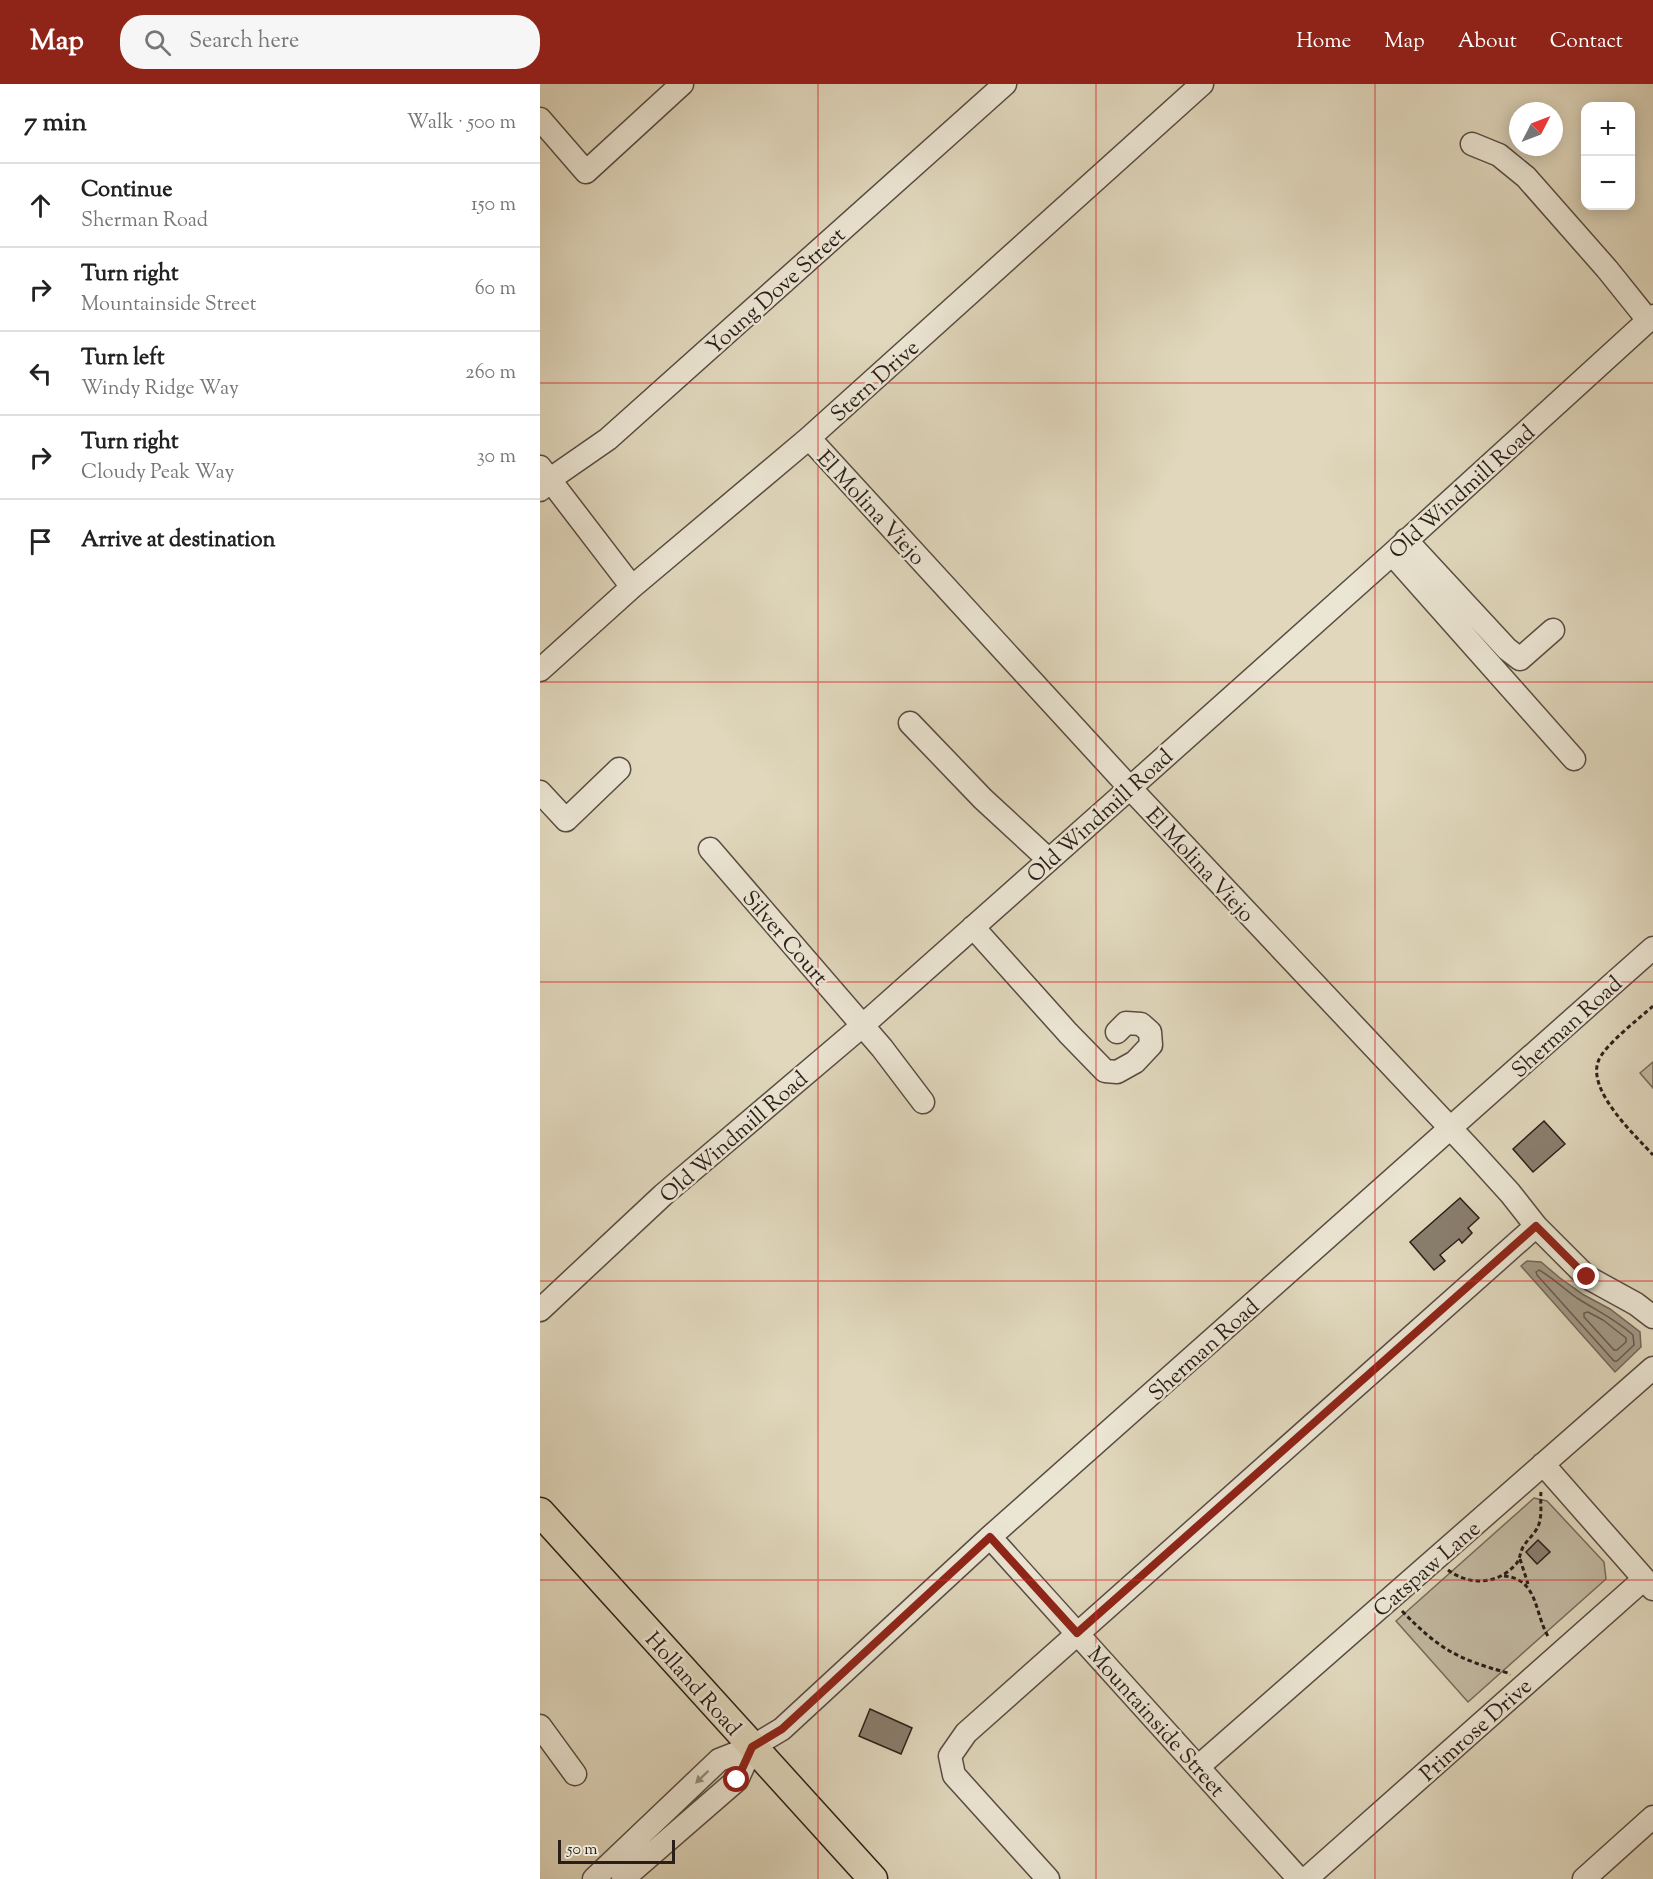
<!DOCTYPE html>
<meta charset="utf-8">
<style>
body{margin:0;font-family:"Sorts Mill Goudy",serif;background:#f6f6f6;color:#222}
.controls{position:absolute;right:18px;top:18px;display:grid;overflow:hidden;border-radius:12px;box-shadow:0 3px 15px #0003}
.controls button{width:54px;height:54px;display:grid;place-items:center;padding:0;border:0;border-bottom:2px solid #e0e0e0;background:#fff;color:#222;font:30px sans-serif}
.compass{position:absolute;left:969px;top:18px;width:54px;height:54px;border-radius:50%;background:#fff;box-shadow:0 3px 15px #0003;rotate:48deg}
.scale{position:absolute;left:18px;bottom:15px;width:117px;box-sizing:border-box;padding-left:6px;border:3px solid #2a1e19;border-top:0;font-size:16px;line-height:21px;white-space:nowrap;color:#2a1e19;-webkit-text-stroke:4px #ebe5d3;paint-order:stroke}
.stop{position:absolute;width:18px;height:18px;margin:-14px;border:4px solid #8f2418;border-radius:50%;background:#fff}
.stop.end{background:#8f2418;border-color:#fff;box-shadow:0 2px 6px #0008}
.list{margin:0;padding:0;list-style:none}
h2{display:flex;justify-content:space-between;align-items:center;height:78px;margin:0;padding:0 24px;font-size:26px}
h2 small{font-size:20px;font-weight:400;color:#767676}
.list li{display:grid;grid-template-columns:39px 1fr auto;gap:18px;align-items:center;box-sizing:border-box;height:84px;padding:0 24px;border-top:2px solid #e0e0e0}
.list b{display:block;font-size:22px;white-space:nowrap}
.list p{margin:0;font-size:20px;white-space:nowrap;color:#767676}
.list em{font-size:20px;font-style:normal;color:#767676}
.icon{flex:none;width:33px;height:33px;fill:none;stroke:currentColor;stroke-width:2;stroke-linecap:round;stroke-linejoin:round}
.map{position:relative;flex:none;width:1113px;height:1795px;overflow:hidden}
header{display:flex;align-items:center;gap:36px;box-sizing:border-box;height:84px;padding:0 30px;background:#8f2418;color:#fff}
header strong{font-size:28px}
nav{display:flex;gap:33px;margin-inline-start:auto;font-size:21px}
.search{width:420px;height:54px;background:#f6f6f6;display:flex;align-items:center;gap:15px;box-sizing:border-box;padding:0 21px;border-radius:24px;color:#767676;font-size:22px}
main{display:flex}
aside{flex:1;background:#fff}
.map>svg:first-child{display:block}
.green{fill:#c1b8a0;stroke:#766b5c;stroke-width:1.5}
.water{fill:#a29885;stroke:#72675a;stroke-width:1.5}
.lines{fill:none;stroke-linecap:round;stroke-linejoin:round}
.shore{stroke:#665b4f;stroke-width:1.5}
.building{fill:#897e6e;stroke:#2a1e19;stroke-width:1.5}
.minor-casing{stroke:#584c42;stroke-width:25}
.major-casing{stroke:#2a1e19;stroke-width:31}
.path{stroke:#2a1e19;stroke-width:3;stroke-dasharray:4.5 3;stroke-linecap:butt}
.minor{stroke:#ebe5d3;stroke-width:22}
.major{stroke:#e0d7bc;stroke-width:28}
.oneway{fill:#948b7f}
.route{stroke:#8f2418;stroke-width:8}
.grid{fill:none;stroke:#d62828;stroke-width:1.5;stroke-opacity:0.55}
.labels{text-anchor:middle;stroke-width:5;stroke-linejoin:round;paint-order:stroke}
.street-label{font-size:22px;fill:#2a1e19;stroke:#ebe5d3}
</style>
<header>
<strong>Map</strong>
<div class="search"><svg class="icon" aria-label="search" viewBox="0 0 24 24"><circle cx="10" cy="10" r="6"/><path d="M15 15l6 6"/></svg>Search here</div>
<nav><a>Home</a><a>Map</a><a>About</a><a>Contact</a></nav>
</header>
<main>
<aside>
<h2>7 min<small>Walk · 500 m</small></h2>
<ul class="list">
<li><svg class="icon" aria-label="ahead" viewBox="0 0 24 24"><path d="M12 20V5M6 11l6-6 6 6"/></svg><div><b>Continue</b><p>Sherman Road</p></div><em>150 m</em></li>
<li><svg class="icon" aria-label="right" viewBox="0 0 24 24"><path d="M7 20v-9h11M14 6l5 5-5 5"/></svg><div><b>Turn right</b><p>Mountainside Street</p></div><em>60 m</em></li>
<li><svg class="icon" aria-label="left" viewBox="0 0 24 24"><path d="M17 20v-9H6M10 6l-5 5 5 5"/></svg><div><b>Turn left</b><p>Windy Ridge Way</p></div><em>260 m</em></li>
<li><svg class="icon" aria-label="right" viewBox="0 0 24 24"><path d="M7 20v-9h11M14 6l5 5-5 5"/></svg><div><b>Turn right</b><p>Cloudy Peak Way</p></div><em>30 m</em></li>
<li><svg class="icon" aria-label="arrive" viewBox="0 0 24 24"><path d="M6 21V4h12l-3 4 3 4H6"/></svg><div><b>Arrive at destination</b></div></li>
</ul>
</aside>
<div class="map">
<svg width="1113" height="1795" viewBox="0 0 1113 1795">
<rect width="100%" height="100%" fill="#e0d7bc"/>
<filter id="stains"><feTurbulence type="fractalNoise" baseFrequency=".00333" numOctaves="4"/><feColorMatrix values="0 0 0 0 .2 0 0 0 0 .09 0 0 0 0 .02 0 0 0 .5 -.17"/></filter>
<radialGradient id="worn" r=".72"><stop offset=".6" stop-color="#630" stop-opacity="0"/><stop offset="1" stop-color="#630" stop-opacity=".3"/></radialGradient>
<path class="green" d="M1113,978V1004L1100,989Z
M994,1414L1007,1417L1064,1478L1066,1495L928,1618L856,1537Z"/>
<path class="water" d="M987,1177L1001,1178L1020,1194L1044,1211L1070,1225L1100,1248L1101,1263L1075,1288L981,1182Z"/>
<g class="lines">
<path class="shore" d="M999,1186C1012,1193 1024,1205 1037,1214C1057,1227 1074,1234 1093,1251L1094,1261L1077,1277H1074L997,1191L996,1188Z
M1048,1228L1063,1236L1086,1254V1258L1077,1266H1074L1044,1233V1229Z"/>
</g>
<path class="building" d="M1004,1037L1025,1060L993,1088L973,1065Z
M920,1114L939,1134L928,1144L932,1149L922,1159L919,1155L900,1171L905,1177L894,1186L870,1158Z
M998,1456L1010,1468L997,1480L986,1468Z
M330,1625L372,1644L361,1670L319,1652Z"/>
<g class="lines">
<g class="minor-casing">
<path id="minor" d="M0,35L46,88L142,0
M932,60L959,71L986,93L1067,185L1108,236
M269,354L590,704L930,1065L970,1109L996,1142L1047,1193L1096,1220L1113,1233
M0,383L92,503
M0,406L19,389L68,355L465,0
M866,456L967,565L980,575L1013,546
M852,470L1034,675
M0,586L92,503L269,354L662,0
M370,639L443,715L509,776
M0,708L26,736L79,685
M170,765L342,964L383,1018
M433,843L528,949L565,987L577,988L595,978L611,961L610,948L601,940L586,939L577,948
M0,1226L123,1111L322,942L590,704L852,470L1113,232
M1003,1380L1113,1505
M450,1453L759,1795
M0,1642L35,1690
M658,1683L1113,1284
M54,1795L179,1676L212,1663L242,1645L450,1453L1113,864
M83,1795L197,1696L212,1663
M508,1795L414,1691L410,1672L426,1649L996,1142
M766,1795L1104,1495
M1044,1795L1113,1733"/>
</g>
<g class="major-casing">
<path id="major" d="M0,1428L333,1795"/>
</g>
<path class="path" d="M1113,922C1100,934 1063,962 1058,978C1048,1008 1095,1051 1113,1071
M980,1475L988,1500
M908,1486C929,1502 958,1501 976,1480C980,1475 980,1469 983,1463C989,1453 998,1448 1000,1436C1002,1426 1000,1417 1001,1408
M964,1492C999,1495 994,1530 1009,1554
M862,1527C899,1565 917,1575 968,1589L970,1591"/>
<use href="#minor" class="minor"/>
<use href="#major" class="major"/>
</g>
<defs><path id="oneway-solid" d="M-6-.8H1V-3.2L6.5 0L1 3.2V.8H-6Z" transform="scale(1.5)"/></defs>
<use class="oneway" href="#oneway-solid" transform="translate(162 1693) rotate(136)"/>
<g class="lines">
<path class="route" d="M197,1696L212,1663L242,1645L450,1453L537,1549L996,1142L1047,1193"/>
</g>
<path class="grid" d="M278,0V1795M556,0V1795M835,0V1795M0,299H1113M0,598H1113M0,898H1113M0,1197H1113M0,1496H1113"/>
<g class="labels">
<g class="street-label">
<text transform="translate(235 206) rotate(-42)" y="8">Young Dove Street</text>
<text transform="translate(334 296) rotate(-42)" y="8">Stern Drive</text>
<text transform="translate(921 407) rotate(-42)" y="8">Old Windmill Road</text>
<text transform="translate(332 423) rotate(47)" y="8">El Molina Viejo</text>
<text transform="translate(559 731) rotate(-42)" y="8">Old Windmill Road</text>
<text transform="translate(661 780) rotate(47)" y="8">El Molina Viejo</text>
<text transform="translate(246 853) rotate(49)" y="8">Silver Court</text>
<text transform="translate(1026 942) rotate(-42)" y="8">Sherman Road</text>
<text transform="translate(193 1052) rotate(-41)" y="8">Old Windmill Road</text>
<text transform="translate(663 1265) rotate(-42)" y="8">Sherman Road</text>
<text transform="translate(886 1484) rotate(-41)" y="8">Catspaw Lane</text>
<text transform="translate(154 1599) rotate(48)" y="8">Holland Road</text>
<text transform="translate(617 1637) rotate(48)" y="8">Mountainside Street</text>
<text transform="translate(935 1645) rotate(-42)" y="8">Primrose Drive</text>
</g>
</g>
<rect width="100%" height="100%" filter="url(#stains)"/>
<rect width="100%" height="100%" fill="url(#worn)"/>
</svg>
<div class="controls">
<button>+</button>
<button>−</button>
</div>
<svg class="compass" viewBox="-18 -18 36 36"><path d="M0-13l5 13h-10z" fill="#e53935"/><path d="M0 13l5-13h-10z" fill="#767676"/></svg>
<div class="scale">50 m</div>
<div class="stop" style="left:197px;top:1696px"></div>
<div class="stop end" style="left:1047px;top:1193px"></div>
</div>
</main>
